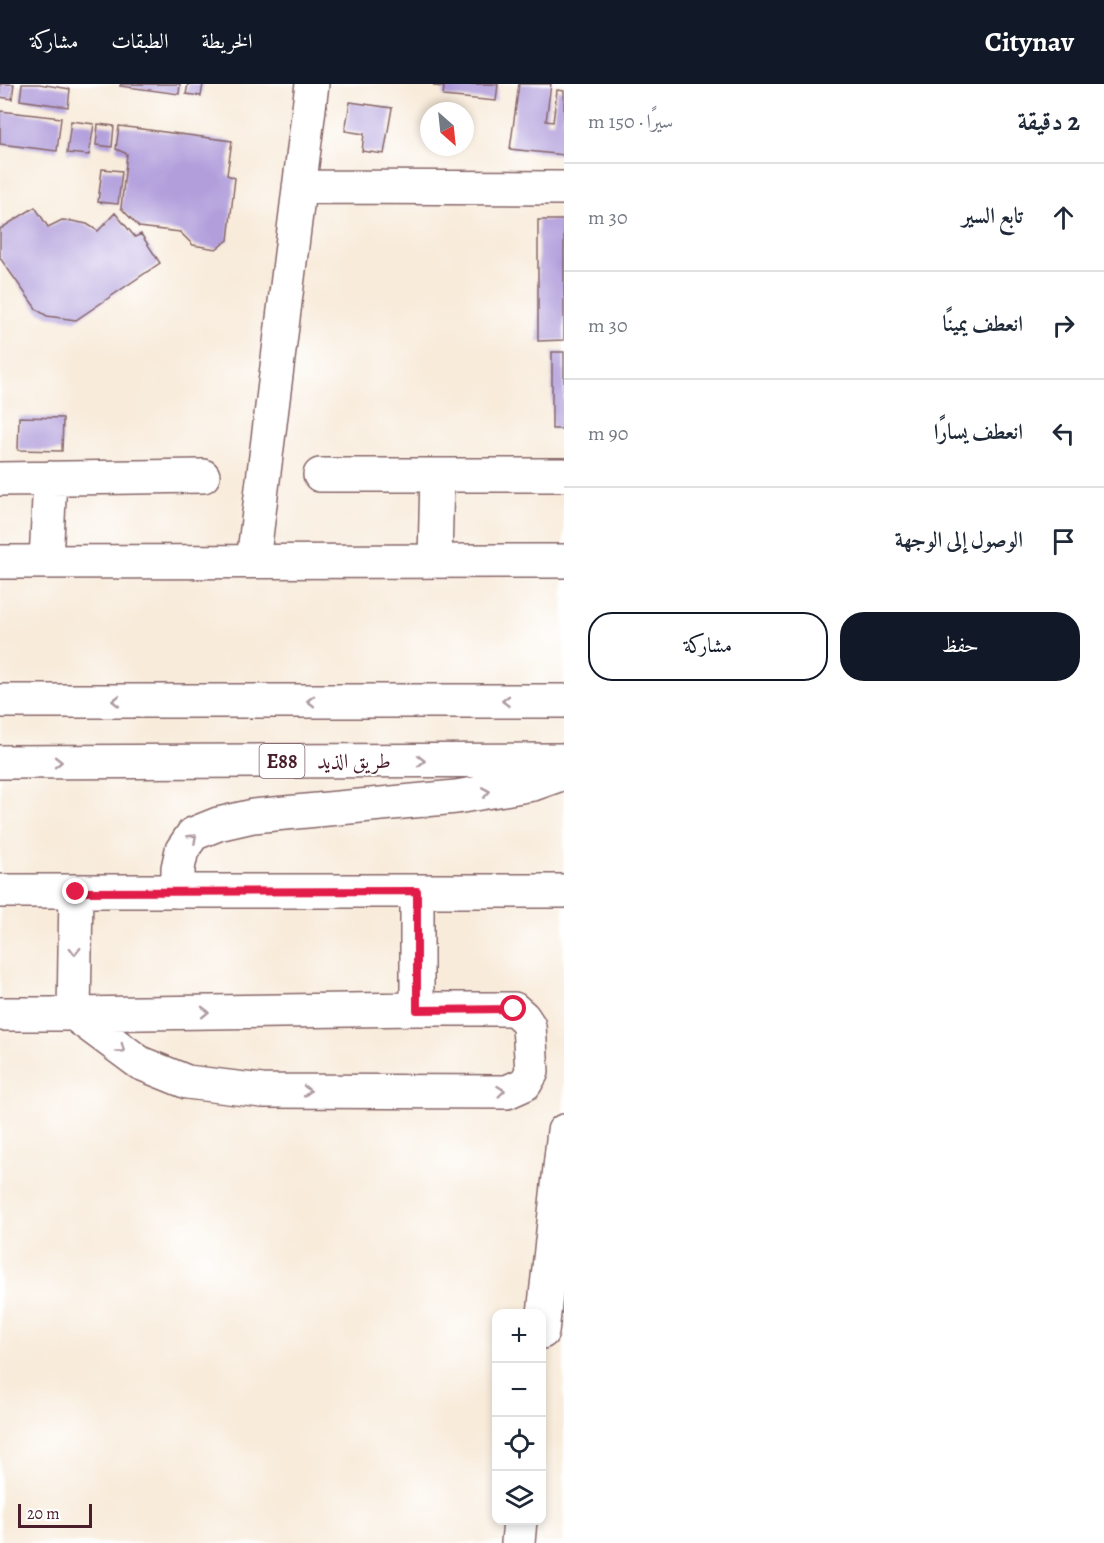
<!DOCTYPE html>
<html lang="ar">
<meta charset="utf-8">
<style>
body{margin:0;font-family:Alegreya,Amiri,serif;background:#f2f2f3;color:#1f2937;direction:rtl}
.controls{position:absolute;right:18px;bottom:18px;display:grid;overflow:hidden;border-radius:12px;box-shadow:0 3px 9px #0003}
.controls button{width:54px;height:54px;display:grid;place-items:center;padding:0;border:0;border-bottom:2px solid #e0e1e3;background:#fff;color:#1f2937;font:30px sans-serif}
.compass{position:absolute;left:420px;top:18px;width:54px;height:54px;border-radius:50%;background:#fff;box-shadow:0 3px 9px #0003;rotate:153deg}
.scale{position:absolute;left:18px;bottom:15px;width:74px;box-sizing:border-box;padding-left:6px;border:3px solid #4a1f2b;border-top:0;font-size:16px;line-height:21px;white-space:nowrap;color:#4a1f2b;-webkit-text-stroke:4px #fff;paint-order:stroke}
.stop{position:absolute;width:18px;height:18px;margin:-14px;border:4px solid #e11d48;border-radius:50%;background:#fff}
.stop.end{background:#e11d48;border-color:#fff;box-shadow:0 2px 6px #0008}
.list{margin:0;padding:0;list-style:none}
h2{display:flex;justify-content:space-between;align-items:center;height:78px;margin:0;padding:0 24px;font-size:26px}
h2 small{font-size:20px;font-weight:400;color:#747a83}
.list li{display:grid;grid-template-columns:39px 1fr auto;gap:18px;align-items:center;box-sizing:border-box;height:108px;padding:0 24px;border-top:2px solid #e0e1e3}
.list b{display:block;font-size:22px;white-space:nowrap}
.list em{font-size:20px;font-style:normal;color:#747a83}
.actions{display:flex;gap:12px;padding:18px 24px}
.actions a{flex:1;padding:14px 0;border:2px solid #111827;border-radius:24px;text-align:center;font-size:21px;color:#111827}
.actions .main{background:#111827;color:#fff}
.icon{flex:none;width:33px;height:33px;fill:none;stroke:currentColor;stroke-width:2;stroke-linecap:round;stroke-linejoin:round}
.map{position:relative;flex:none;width:564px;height:1459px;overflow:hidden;direction:ltr}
header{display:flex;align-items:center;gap:36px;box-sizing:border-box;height:84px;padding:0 30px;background:#111827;color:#fff}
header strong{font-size:28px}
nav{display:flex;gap:33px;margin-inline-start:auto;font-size:21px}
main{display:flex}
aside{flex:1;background:#fff}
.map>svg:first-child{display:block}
.building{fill:#b19edb}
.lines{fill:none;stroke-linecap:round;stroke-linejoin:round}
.minor-casing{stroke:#876668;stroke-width:36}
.highway-casing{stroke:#876668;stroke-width:36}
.minor{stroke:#fff;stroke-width:33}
.highway{stroke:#fff;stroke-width:33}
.oneway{stroke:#ae9aa0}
.route{stroke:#e11d48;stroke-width:8}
.labels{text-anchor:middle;stroke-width:4.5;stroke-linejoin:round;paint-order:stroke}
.shield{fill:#fff;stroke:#80626b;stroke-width:1.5}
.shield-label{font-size:20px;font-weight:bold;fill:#4a1f2b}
.street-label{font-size:21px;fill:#4a1f2b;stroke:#fff}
</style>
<header>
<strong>Citynav</strong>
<nav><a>الخريطة</a><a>الطبقات</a><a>مشاركة</a></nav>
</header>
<main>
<aside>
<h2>2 دقيقة<small>سيرًا · 150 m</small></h2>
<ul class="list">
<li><svg class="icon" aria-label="ahead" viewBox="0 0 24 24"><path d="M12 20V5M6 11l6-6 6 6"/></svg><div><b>تابع السير</b></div><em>30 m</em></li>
<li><svg class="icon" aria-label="right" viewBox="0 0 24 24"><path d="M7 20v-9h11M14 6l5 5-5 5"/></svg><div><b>انعطف يمينًا</b></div><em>30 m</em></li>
<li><svg class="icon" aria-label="left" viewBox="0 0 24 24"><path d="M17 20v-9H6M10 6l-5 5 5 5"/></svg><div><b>انعطف يسارًا</b></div><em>90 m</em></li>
<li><svg class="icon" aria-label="arrive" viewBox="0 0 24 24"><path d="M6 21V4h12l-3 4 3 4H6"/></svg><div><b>الوصول إلى الوجهة</b></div></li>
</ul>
<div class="actions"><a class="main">حفظ</a><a>مشاركة</a></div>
</aside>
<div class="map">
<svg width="564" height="1459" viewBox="0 0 564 1459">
<rect width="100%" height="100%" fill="#fff"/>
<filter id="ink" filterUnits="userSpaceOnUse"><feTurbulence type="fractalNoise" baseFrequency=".0167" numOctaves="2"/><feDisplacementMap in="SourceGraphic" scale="12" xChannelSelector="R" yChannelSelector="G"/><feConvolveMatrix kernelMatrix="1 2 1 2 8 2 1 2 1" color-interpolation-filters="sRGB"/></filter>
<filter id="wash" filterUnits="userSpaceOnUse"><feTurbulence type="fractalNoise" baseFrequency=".008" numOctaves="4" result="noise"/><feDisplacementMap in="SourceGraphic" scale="24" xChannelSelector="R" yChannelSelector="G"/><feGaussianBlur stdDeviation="1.35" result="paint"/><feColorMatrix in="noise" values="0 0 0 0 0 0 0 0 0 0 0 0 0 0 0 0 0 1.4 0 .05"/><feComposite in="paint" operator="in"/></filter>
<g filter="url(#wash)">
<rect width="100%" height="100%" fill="#f8ebda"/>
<g id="blocks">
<path class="building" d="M0,0H14L12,15L0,13Z
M22,0H39L70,5L68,23L20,16Z
M121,0H180L179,10L120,2Z
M188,0H203L201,12L186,10Z
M434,0H498L496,17L443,12L444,3L434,2Z
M519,0H551L546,37L553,38L557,6L564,7V71L510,65Z
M350,18L392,24L384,70L362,67L364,50L345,47Z
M0,27L61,34L57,67L0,60Z
M71,37L94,40L89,71L67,69Z
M98,40L114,42L112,63L96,61Z
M119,42L232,57L227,91L235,94L228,156L216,165L193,161L180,148L139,143L121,124L127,70L116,65Z
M102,85L122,87L118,120L98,118Z
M35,123L48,143L62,136L72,137L87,140L98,147L115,129L135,153L141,150L160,179L76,236L47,232L37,226L0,174V145Z
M538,136H564V256L538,257Z
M552,268H564V345H552Z
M19,333L63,334L62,367L18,366Z"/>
</g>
</g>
<g filter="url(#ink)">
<use href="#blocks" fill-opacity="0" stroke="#876668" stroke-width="1.5"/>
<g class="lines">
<g class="minor-casing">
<path id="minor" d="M299,103L564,104
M320,391H564
M0,395L203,392
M435,476L437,391
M46,477L50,394
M253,477L312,0
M0,478L564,477
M0,807H564
M76,808L74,930L417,925V807
M0,930H74L140,979L187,998L262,1007L507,1008L525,1000L532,988L529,942L523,933L514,925H417
M542,1248L564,1047
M518,1459L520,1436"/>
</g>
<g class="highway-casing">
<path id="highway" d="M0,617H564
M0,678L564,676
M178,807V784L182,766L193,750L218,740L253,732L456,713L533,700L564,689"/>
</g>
<use href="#minor" class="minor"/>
<use href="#highway" class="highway"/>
</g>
<defs><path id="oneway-chevron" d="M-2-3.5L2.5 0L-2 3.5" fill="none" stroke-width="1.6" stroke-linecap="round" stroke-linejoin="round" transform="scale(1.5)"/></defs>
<g class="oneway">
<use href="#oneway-chevron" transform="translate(116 617) rotate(-180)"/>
<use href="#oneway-chevron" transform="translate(311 617) rotate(-180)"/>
<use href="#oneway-chevron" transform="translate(506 617) rotate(-180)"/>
<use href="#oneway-chevron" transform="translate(421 677)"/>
<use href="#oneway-chevron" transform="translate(58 678)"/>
<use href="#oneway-chevron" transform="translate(486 708) rotate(-10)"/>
<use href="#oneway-chevron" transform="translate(193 754) rotate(-43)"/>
<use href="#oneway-chevron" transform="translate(75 867) rotate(91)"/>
<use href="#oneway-chevron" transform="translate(205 928) rotate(-1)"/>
<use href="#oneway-chevron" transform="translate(121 965) rotate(37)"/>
<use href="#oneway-chevron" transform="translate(307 1007)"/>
<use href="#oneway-chevron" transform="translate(501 1007) rotate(-6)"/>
</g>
</g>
<g class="lines" filter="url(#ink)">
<path class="route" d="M76,808L417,807V926L514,925"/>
</g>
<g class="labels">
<rect class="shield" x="259.5" y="660" width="45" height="34" rx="4.5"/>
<g class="shield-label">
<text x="282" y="684">E88</text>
</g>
<g class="street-label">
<text x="354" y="684">طريق الذيد</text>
</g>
</g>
</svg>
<div class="controls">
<button>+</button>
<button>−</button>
<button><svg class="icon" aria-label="locate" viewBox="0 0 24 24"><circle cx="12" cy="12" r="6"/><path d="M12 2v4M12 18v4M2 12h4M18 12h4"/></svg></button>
<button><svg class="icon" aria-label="layers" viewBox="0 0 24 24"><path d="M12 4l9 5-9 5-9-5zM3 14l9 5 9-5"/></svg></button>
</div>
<svg class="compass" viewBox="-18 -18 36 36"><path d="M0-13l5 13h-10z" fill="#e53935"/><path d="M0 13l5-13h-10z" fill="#747a83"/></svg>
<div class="scale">20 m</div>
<div class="stop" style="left:514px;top:925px"></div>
<div class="stop end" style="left:76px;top:808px"></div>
</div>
</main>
